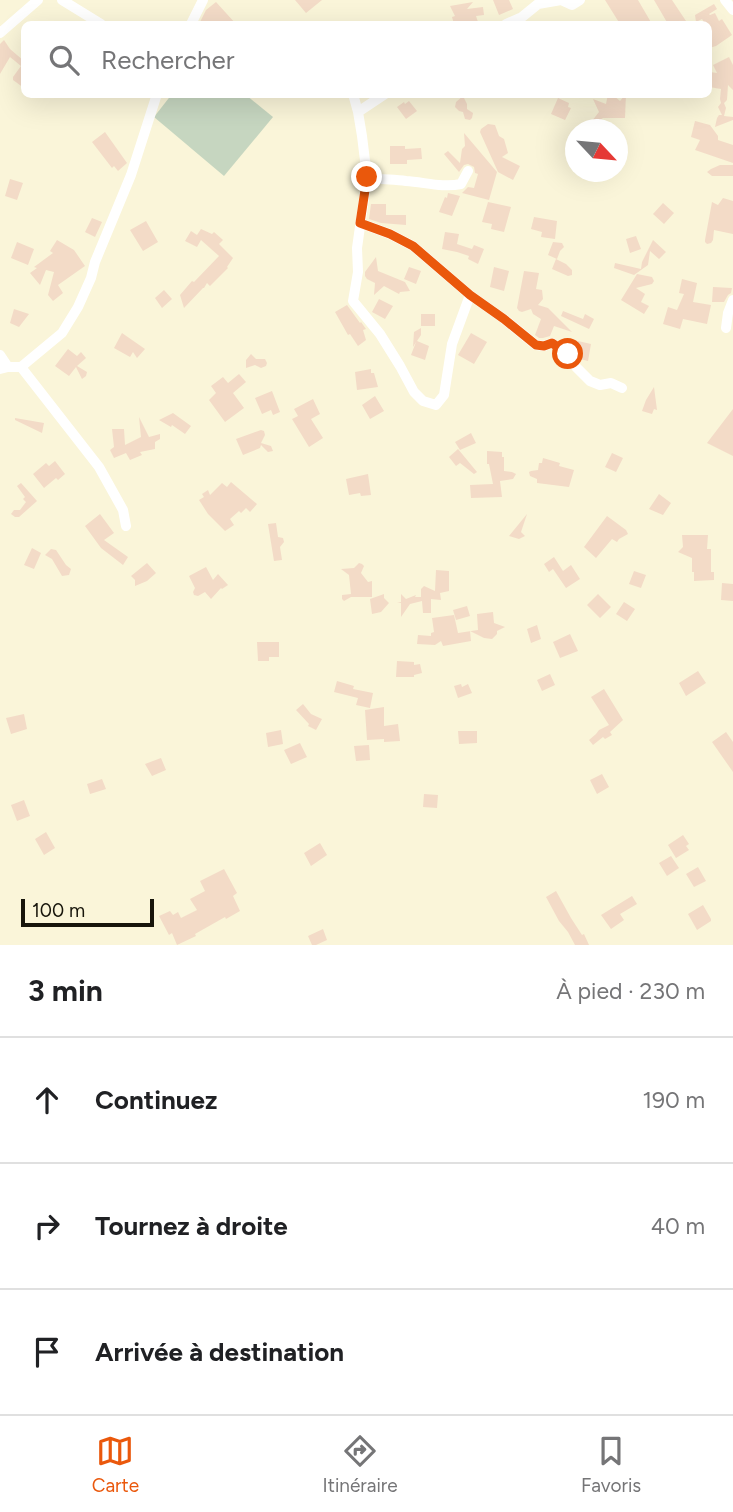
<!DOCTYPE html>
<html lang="fr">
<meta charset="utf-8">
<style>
body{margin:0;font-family:Figtree,sans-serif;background:#f6f6f6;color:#202124}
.compass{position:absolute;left:565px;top:119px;width:63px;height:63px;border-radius:50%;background:#fff;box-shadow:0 7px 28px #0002;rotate:116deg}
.scale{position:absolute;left:21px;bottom:18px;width:133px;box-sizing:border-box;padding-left:7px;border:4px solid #17150b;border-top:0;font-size:19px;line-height:24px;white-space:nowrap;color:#17150b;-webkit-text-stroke:5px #faf5d9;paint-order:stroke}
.stop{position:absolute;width:21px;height:21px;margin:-16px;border:5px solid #ea580c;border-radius:50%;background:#fff}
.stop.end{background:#ea580c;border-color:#fff;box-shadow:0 2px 7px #0008}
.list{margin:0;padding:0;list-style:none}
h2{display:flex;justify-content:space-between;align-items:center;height:91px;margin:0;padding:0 28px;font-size:30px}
h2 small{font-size:23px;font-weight:400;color:#757577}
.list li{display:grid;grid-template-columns:46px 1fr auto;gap:21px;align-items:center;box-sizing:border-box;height:126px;padding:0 28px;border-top:2px solid #e0e0e0}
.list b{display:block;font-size:26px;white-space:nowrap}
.list em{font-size:23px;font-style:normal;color:#757577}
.icon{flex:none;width:38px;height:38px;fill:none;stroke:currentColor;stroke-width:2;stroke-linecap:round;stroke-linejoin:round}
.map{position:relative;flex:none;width:733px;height:945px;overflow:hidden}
.search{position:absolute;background:#fff;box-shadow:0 7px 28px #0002;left:21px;right:21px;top:21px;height:77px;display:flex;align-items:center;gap:18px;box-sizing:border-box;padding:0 24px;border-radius:10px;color:#757577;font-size:26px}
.sheet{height:469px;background:#fff}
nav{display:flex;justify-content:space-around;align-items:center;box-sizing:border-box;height:98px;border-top:2px solid #e0e0e0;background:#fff;font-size:19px;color:#757577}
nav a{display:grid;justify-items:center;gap:4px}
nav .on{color:#ea580c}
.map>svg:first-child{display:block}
.green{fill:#c6d6c0}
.building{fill:#f3dbc7}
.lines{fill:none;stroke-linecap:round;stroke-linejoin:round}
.street{stroke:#fff;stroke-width:10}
.route{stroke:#ea580c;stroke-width:9}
</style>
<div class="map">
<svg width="733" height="945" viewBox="0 0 733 945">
<rect width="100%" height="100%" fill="#faf5d9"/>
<path class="green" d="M172,94L246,95L273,117L224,176L154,117Z"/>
<path class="building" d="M295,0H322L306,13Z
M493,0H509L513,9L499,15Z
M605,0H638L652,24H620Z
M654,0H672L688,24H668Z
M216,2L236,24H199L206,10Z
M473,2L467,9L483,7L484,15L476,16L478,22L472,24H454L452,17L455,16L450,6Z
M714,4L717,9L709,14L710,15L715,13L719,21L722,19L732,35L716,46L709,48V24H705L702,19L696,22L695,15Z
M4,40L10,49L24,61V88L13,80V77L21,66L10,57L0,74V44Z
M729,57L733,65V90L728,85L727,100L724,103L726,108L724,116L733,117V120L715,127L717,118L719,115H722L718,107L721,103L720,99L721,89L709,87L710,72L717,73L713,65Z
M608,94H612L620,101L626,94L625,118H603L588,126L599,112L593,99L606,104Z
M463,96L467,104V109L473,113L472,118L470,120L465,119L463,112L459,111L455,107L456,102Z
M558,98L569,103L568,107L571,108L565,120L551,114Z
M409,101L417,111L406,119L397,107L404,102L405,104Z
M695,121L710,125L718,136V140L733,145V163L695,150L700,140L691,137Z
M488,124L495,125L499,136L504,139L508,153L502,157L520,166L513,180L498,172L480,132L481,129Z
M105,132L127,163L118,171L114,166L112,168L92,142Z
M464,133L497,172L489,200L462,193L468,187L474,188L478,174L475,173L474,167L468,164L464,165L459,172L444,154L448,151L460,163L462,149L465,146Z
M390,146H405V149L421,148L422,159L407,160V164H390Z
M720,165H733V176H712L707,172L711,169Z
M10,179L23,183L17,200L5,196Z
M448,193L460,196L452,216L439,212L445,197L447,198Z
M723,198L733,201V234L714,230L713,240L711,243L707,244L705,242V240L712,202L718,205Z
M488,202L511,207L504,232L491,229L492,224L482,222Z
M663,203L674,213L664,224L653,214Z
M371,204H386V215H406V225L381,223L369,219Z
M534,217L557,221L555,239L541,237L542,232L531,229Z
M92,218L102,222L95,237L85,232Z
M146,221L158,242L143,251L130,230Z
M201,229L212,234L214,232L223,240L219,244L233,258L227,267L228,268L210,286L207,283L204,288H203L184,308L180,295L192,281L194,282L219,256L201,240L197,247L185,241L191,231L197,235Z
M445,232L459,234L457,244L472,249L474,245L484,249L478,264L468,259L469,256L457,252L442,249Z
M636,236L641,249L630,253L626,239Z
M57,240L74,250L85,266L58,285L63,293L53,301L48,295L54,272L46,270L40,285L30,273L37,268L34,267L53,253L50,251Z
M653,240L666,252L659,259L650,251L648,265L634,275L614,268L615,263L641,269L642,262Z
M17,242L34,249L28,265L11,258Z
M553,242L562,243L564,247L560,251L557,259L548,255Z
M376,257L378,271L405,282L410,291L400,292L399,294L384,286L374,295L375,283L367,279L365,276V272Z
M556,259L566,264L572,270V275L568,276L552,269Z
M409,267L421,271L416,284L404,279Z
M494,267L509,271L504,291L490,287Z
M524,271L539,273L536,289L542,290L543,299L538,305L548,308L572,332L554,326L550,336L543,338H539L535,335L541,319L533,314L531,309L522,312L519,311L517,308Z
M637,274L652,277L654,281L652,284L636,288L645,294L641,302L649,306L644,314L621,300Z
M682,279L697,283L693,302L711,305L707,324L683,319L680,329L663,324L668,307L677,310L684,294L679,293Z
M713,287L732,288L731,293L728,295L724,302H712Z
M164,290L172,299L162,308L155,298Z
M379,299L393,306L385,319L372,312Z
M347,305L360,323L361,322L366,329L363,330L366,340L358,346L350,334L348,335L335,312Z
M14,309L29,314L19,327L10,323Z
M563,311L583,319L585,314L594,319L589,329L561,316Z
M421,314H435V326H421Z
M421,328V335L417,341L429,346L425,360L411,355L416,342L413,347L414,332Z
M122,333L145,349L137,358L133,352L130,357L114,348Z
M471,333L487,342L474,364L458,355Z
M578,341L591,344L588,361L580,359L576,352Z
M68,349L77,356L81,352L86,358L77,366L87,372L86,376L82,379L76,367L69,376L55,366Z
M251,354L256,359H265L267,363L266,366L261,368L255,365L246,368V360Z
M371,369V373H374L378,387L357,390L355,372Z
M239,374L246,382L233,393L244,408L225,422L209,400L216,393L211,386L223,377L228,383Z
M654,387L657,410L654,409L652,414L642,411L646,400Z
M272,391L280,412L273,415L271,410L262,414L255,398Z
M375,396L384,411L370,419L362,405Z
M313,399L320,414L311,419L323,438L309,447L292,419L298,416L294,409Z
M733,409V456L707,443Z
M173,413L191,426L185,434L172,425L171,427L159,420Z
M139,417L149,437L160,434V439L155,442V449L140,452L142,455L130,460L126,453L114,458L110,450L114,447L112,429H124L125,445L141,437Z
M15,418L44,423L42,433L15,420Z
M261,430L264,431L265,435L261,443L271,446L273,451L268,452L261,445L260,448L243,455L236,439Z
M471,433L476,443L460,450L455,442Z
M458,449L477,472L474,474L460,463L456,466L449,457Z
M487,451L502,452V457H504V471L512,472L516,474L513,479L500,481L502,497L471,498L470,485L493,484L489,464H487Z
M612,453L623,458L616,472L605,467Z
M543,458L560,463L559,466L574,470L569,487L537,483V479L530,476L529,472L531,471L538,470L539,463H542Z
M55,461L65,474L58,480L56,478L44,488L33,474L46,463L49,466Z
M368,474L371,495L361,496L360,493L349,495L346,479Z
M231,482L257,504L250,512L246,508L241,513L239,511L230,519L234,525L225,531L208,514L199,500L204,497L202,494L208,490L210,495L222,483L227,487Z
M21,483L37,501L19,517H15L11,514L14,510H20L26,502L23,499L25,497L17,486Z
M659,494L671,503L663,515L649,509Z
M100,514L114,533L104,540L128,557L123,565L101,548L85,526Z
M527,514L521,532L525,536L519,539L509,536Z
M607,516L626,530L628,534L619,539L617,542L612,539L596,558L584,547Z
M276,523L278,537L283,538L284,542L280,547L282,560L274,561L268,524Z
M682,535H708L707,549H711V572H714V580L694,581V572H692V558L678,552L683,547Z
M32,548L41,553L34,569L24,565Z
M51,549L56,550L66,565L71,569L69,575L62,576L52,559L45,555Z
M554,557L563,571L571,565L580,579L566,588L553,569L549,572L544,564Z
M147,563L156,573L147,581L135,586V580L131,576Z
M359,563L362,564L364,566L361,573L368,582L372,581V597H351L344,601L342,599V595L351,594L349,575L341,569L354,568Z
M206,567L213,580L218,574L228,585L222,589L221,588L211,599L205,592L198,596L194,595L193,592L195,588L189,576Z
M436,570L449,571V591L440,593L441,600L431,599V613H423L422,601L410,604L401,617V603H397L401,602V594L406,599L416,595L415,597H421V589L424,586L435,591Z
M634,571L646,575L641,588L629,584Z
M722,583L733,584V601L721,600Z
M384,594V598L389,603L381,612L372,614L370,599Z
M598,594L611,607L600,618L587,605Z
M624,602L635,609L627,621L616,614Z
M467,606L470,616L456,620L453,610Z
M493,612L494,623L505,627L497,631V634L492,639L484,638L470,631L471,641L443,646L441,641L435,645L417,644L418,635L431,636V633L434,632L432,618L454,615L458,633L478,630L477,614Z
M537,625L541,639L531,643L527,629Z
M570,634L578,651L560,658L553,642Z
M257,642H279V657H269V661H258Z
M397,661L414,662V665L420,664L422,673L414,675V677H396Z
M698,671L706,683L686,696L679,683Z
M550,674L555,685L542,691L537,680Z
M337,681L354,686L353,689L373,693L370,708L356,705L358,698L334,692Z
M461,684L462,687L468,684L472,693L458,698L454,686Z
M604,689L623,720L610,732L612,735L605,739L603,737L593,745L589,740L596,734L599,730L609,725L591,697Z
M303,704L311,714L322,719L316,730L308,726L309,724L296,710Z
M384,707V726L398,724L400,741L384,742V739L367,740L365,710Z
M24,714L27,729L11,734L6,718Z
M281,730L283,744L268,747L266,733Z
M458,731H477V743L459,744Z
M726,732L733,742V772L712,742Z
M300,743L307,757L291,764L284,750Z
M369,745L370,760L356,761L354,746Z
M161,758L166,770L152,776L145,764Z
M602,774L609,787L597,794L590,780Z
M102,779L106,789L90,794L87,784Z
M424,794L438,795L437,808L423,807Z
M24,800L30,816L17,821L11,805Z
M46,832L55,848L44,855L35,839Z
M683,835L689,844L686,846L689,850L676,858L668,845Z
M320,843L327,855L311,866L304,853Z
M671,856L679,868L667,876L659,863Z
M698,867L706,881L694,887L686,874Z
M224,869L237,893L233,896L240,911L226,919L225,917L195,934L196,936L177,945L172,933L169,935L159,916L170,911L173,915L178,912L181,918L197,910L190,899L205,891L200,881Z
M556,891L571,918L582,935L584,934L589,945H575L568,932L559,921L546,897Z
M632,896L637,904L620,914L624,920L611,929L601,915Z
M703,905L711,919V921L697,930L688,914Z
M323,929L327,940L316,945H312L308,936Z"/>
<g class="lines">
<path class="street" d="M62,0L101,24
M725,0L733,10
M191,24L203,0
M506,24L522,17L538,4L561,0L572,5L580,0
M0,33L38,0
M353,94L358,112L362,136L367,177L357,248L358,272L353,301L380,334L400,366L414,392L423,401L436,405L444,395L452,344L470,295
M358,112L385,94
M367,177C380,180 392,179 406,181C424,182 443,188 461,184L468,171
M360,223L390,234L413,246L470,295L504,319L536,345L544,346L552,343L568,354L576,367L590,381L600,385L611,383L622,388
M726,328L728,313L733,300
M0,355L8,367
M21,367L99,467L123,510L126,526
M0,369L8,367H21L62,333L78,307L91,278L95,262L131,175L157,94"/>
</g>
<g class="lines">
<path class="route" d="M367,177L360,223L390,234L413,246L470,295L504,319L536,345L544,346L552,343L568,354"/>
</g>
</svg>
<svg class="compass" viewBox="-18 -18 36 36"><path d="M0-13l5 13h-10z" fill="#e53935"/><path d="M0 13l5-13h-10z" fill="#757577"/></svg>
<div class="scale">100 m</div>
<div class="stop" style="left:568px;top:354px"></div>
<div class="stop end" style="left:367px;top:177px"></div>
<div class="search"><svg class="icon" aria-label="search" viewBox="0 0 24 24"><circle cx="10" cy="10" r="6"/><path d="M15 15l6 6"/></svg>Rechercher</div>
</div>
<section class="sheet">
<h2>3 min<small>À pied · 230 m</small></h2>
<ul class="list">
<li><svg class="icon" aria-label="ahead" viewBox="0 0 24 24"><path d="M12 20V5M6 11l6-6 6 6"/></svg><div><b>Continuez</b></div><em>190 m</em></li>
<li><svg class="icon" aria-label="right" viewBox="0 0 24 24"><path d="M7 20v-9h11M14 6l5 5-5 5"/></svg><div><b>Tournez à droite</b></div><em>40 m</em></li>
<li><svg class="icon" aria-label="arrive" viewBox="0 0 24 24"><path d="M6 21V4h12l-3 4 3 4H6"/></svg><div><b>Arrivée à destination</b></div></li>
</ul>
</section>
<nav>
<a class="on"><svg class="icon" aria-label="map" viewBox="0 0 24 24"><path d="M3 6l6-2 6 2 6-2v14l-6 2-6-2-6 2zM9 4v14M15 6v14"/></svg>Carte</a>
<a><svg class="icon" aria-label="directions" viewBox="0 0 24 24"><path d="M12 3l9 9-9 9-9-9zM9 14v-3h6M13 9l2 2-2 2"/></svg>Itinéraire</a>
<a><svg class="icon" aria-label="saved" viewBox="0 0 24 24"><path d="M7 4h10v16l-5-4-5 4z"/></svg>Favoris</a>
</nav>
